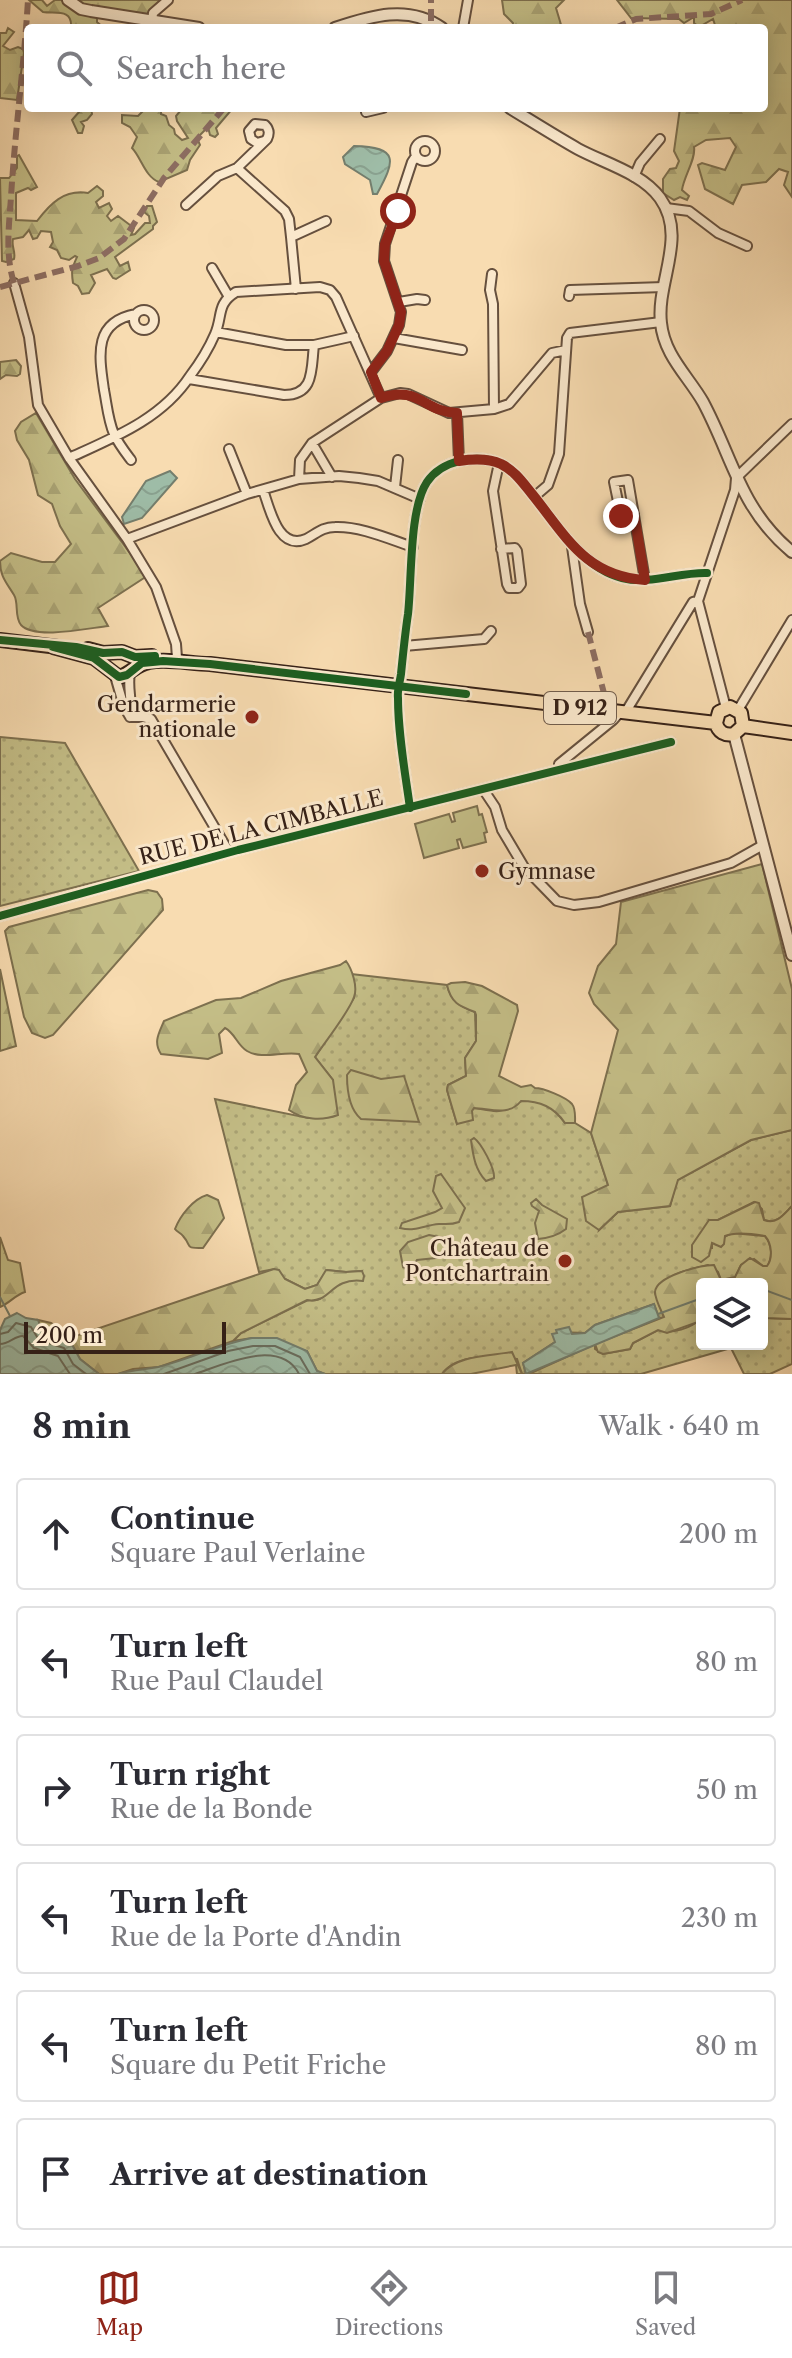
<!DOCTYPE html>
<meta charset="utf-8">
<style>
body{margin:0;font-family:"Libre Caslon Text",serif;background:#f2f2f3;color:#2b2b33}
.controls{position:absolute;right:24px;bottom:24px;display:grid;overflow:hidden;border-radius:8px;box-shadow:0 4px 20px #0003}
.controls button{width:72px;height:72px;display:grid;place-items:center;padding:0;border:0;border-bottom:2px solid #e1e1e2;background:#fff;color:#2b2b33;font:40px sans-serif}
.scale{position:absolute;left:24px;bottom:20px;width:202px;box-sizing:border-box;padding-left:8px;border:4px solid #362117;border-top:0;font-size:22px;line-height:28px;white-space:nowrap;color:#362117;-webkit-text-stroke:6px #fae8cc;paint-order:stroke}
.stop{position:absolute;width:24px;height:24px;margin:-18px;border:6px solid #8f2418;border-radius:50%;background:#fff}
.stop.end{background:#8f2418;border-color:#fff;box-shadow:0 2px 8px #0008}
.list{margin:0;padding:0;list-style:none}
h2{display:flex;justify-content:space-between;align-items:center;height:104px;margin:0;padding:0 32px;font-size:34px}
h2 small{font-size:26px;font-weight:400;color:#7c7c81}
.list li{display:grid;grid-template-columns:52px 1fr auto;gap:24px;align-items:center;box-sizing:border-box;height:112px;margin:0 16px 16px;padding:0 16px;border:2px solid #e1e1e2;border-radius:8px}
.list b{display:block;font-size:30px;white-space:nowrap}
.list p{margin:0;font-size:26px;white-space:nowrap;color:#7c7c81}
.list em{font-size:26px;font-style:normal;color:#7c7c81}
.icon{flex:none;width:44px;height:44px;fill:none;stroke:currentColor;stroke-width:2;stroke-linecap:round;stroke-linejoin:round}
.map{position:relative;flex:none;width:792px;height:1374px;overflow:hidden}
.search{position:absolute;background:#fff;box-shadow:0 4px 20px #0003;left:24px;right:24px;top:24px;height:88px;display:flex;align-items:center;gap:20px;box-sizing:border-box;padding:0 28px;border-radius:8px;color:#7c7c81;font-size:30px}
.sheet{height:872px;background:#fff}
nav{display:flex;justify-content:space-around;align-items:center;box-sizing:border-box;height:112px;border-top:2px solid #e1e1e2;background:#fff;font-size:22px;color:#7c7c81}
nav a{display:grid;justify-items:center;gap:4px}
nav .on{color:#8f2418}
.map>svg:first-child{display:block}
.grass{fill:url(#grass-dots);stroke:#7d704f;stroke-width:2}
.forest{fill:url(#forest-firs);stroke:#7d704f;stroke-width:2}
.garden{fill:#c4be87;stroke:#7d704f;stroke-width:2}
.water{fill:url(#water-waves);stroke:#747e6d;stroke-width:2}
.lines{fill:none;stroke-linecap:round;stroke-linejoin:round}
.shore{stroke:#6a6e5f;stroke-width:2}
.stream{stroke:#747e6d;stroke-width:2}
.minor-casing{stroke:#66503e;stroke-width:12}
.tertiary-casing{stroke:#66503e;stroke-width:14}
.primary-casing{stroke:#362117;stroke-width:16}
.minor{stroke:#fae8cc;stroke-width:8}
.tertiary{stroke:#fae8cc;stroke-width:10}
.primary{stroke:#f8dcb1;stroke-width:12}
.quiet{stroke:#8d6e63;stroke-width:6;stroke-dasharray:12 6;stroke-linecap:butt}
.cycleway-casing{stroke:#fae8cc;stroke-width:13}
.cycleway{stroke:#1b5e20;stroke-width:8}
.route{stroke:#8f2418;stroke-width:10}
.poi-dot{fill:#8f2418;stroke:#fae8cc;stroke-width:3}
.labels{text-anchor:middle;stroke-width:6;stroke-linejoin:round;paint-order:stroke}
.shield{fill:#fae8cc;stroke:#715d4d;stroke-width:2}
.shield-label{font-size:20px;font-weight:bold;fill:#362117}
.poi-label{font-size:22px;fill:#362117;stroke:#fae8cc;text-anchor:end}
.street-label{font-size:22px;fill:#362117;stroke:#fae8cc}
</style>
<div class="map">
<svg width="792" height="1374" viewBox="0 0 792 1374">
<defs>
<pattern id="grass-dots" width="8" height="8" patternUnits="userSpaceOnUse" patternTransform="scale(2)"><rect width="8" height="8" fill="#c4be87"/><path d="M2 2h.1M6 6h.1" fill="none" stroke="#a9a374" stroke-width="1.8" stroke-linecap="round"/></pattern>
<pattern id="forest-firs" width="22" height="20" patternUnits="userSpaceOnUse" patternTransform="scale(2)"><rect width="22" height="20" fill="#c4be87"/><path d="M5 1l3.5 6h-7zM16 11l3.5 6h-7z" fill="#a9a374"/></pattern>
<pattern id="water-waves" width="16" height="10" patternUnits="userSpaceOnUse" patternTransform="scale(2)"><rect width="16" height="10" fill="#9ebca7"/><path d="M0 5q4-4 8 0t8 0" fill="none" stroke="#89a18f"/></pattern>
</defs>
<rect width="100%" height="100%" fill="#f8dcb1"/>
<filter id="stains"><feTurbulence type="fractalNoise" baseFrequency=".0025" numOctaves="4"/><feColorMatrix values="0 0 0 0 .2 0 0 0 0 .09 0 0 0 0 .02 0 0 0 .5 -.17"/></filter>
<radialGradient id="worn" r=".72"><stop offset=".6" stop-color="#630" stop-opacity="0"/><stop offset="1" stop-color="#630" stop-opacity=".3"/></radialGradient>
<path class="grass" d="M0,737L65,743L139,871L0,906Z
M351,974L447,985C451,1001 460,1007 475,1012L476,1041L465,1058L466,1076L448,1085L447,1090L457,1124L474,1108C482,1109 492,1112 499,1111C507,1110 515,1103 522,1101C540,1097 556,1110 565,1123H575L591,1133L608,1185L599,1230L618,1212L670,1206L677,1180L751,1140L792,1130V1206C784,1214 777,1225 764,1220L762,1209L754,1202L718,1220H709L712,1249V1243L732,1233L765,1236C772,1244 773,1258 767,1267L763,1266L754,1259L741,1265L735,1278L721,1280L718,1272L708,1265C685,1271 669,1272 655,1293L664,1318H659L654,1304L595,1325L585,1333L557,1332L555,1342L523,1363L526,1374H522L517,1359C494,1356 457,1353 442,1374H325L317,1371L307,1351L252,1338L233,1341L241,1333L308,1300C325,1303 324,1291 337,1285C346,1280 353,1278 361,1271L346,1272L327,1270L317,1285L305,1289L285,1279L274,1269L259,1272L215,1099L308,1118L333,1080L315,1057L354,998L355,986Z
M762,1313L766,1318L792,1319V1364L770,1374H744L731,1348L641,1374H529L595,1344V1349L603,1354L630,1349L633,1343L658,1330C672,1335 691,1328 702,1318V1344H762Z"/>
<path class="forest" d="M29,0H42L47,6L55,0H166L144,16L97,10V22L104,28H71C73,8 55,14 43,12Z
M502,0H564L556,8L562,28H512L513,23L504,14Z
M617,0H792V197L784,185L788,172L779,169L766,182L742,185L733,204L705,189L698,165L702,163L725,170L736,147L730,138L706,140L694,147C696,159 684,176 682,190L689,196L687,200L680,197L674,200L663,193V179L670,169L676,168L679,161L674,151L680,108H764V28H716L713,19L699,27L694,23V17L684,23L679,19L631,18Z
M8,28L14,32L3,46L10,50L18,47L23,49L24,53L17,100L0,98V33H6Z
M75,108H91L92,114L87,120L81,122L84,126L82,133H78L72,120L79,112Z
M146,108H161V114L166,116L169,125L174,129L175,134L182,140L188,138L177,121L176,116L181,110L180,108H233L216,128L218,134L215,137L210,135L208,127L197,138L200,145L190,160L187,170L159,182C145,177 141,157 132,148L137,137L130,127L122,123V115L138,116Z
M19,155L37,187L31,190L28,188L16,193V220L37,221C50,204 64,189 88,193L97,186L103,191V196L96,202L99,208L109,203L112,209L107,216L111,221L118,216L134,228L131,235L135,234L145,223H150L149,216L144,212L147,206H152L157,222L153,226V229L115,257L120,266L128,262L130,270L116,279L113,278L107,269L91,275L95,283L89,293L82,294L78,286L73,283C71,270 72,268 77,257L75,256L69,260L61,258L57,250L50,247L53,242L51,232L41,231L37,238L33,239L29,230L23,237L13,239C11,247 16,251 14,259L6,262L2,261L0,178H9L17,168V156Z
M16,360L21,366L20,374L17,376L6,375L0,379V362Z
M36,413L75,479L147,576L98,608L108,626C89,628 35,640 21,625C14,616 19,603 14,595C6,582 0,576 0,561L11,553L42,562H55L71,544L60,526L52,504L38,495L29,460L17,440L15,431L21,422Z
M762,864L792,989V1130L751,1140L678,1180L670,1206L618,1212L599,1230L586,1221L582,1197L608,1185L591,1133L618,1030L594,1004L589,993L598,966L616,944L621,902Z
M148,890L157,892L162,899L163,910L53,1035L45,1038L32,1033L24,1017L5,931L9,927Z
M346,961C352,969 358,987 354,997C349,1012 325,1042 315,1057L333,1080L338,1115C322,1121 303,1120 289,1110L296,1085L307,1072L299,1054C282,1051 262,1060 247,1051C237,1045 235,1033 225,1028L219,1034L222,1053L208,1059L161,1054C153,1042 159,1033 164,1021L216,1000L241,998L281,981L340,965Z
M0,969L16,1046L0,1051Z
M465,982L482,986L517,1005L518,1011L499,1076L521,1087L531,1085L535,1088C543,1088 566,1097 572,1104C576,1109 575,1118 575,1123H565C554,1107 540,1101 521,1101C509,1116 492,1109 474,1108L472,1111L473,1120L457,1124L447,1090L448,1085L466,1076L465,1058L476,1041V1015L475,1012C459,1006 451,1003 447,985L451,983Z
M351,1070L381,1079L404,1076L419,1122L361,1119C349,1109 347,1090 347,1075Z
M474,1138C481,1143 495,1168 494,1178L486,1181C475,1170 473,1155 471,1140Z
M441,1174L465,1208L459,1222C451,1225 447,1224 439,1224C424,1225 417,1232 400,1228L402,1223L435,1212L442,1208L433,1191L436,1176Z
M207,1195L218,1200L224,1218L203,1248C183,1248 193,1247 183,1236C181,1233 177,1232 175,1229C180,1216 193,1199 207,1195Z
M536,1199L542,1205L567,1219L566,1229C557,1236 549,1238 538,1239L535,1223L539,1211L532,1206L531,1203Z
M755,1202L759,1203L764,1220C777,1225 784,1214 792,1206V1319L766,1318L762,1313V1284H702V1318L698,1322L667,1333L658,1330L633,1343L630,1349L603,1354L598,1352L595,1344L664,1317C661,1310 655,1299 655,1292C656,1276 701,1265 714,1265L721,1280L735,1277L741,1265L750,1258L763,1266H767C773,1258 772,1244 765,1236C754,1234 736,1231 725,1236L724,1244L721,1247L712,1243L709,1256L701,1262L692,1257V1245L709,1220H718Z
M429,1235L449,1239L452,1244L450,1251L436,1258L417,1260L412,1268L407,1269L403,1267L400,1251L408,1242Z
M0,1237L8,1260L20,1263L25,1292C15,1295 10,1303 0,1307Z
M274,1269L279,1270L285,1279L305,1289L317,1285L326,1270L346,1272L362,1271L364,1276L363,1281C330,1277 331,1304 307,1300L241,1333L233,1341L159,1367L133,1369L118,1374H99L80,1359L70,1341L43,1333L38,1320L51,1323L73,1337Z
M512,1352L522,1374H517L516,1365L471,1374H442C456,1355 491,1356 512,1352Z"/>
<path class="garden" d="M477,806L479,815L482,814L487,832L484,833L486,842L463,848L460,839L457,840L459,848L424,858L415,824L449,814L452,822L455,821L453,813Z"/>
<path class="water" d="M354,146C400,147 395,161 377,194H373L370,180L345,164L343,157Z
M170,471L177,478L142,518L124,524L122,517L146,481Z
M654,1304L659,1318L526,1374L523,1363L555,1342L552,1334L557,1333L556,1330L569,1327L572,1334L585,1333L595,1325Z
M17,1313L26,1318L38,1320L43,1333L70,1341L80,1359L99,1374H0V1330L5,1319Z
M252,1338H277L307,1351L317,1371L325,1374H118C133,1369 147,1370 162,1366C193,1358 220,1344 252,1338Z"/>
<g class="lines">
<path class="shore" d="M0,1334L8,1332L16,1323L31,1327L39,1340L64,1348L73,1364L86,1374
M0,1344C9,1344 16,1335 23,1336L34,1348L58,1356L70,1374
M164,1374L228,1351L253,1346H275L300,1357L310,1374
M195,1374C222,1365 280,1337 299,1374"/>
<path class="stream" d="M762,1289L792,1300
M0,1297L10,1316
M658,1314L702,1298"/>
<g class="minor-casing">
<path id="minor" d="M152,22L153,13L168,0
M463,28L468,0
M366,112L383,108
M415 151a10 10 0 1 1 20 0a10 10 0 1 1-20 0Z
M264,141L257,143L251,139L249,131L255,124L265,125C269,129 270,133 267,139L237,168L285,211L289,219L291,237
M634,177L640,163L660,139
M186,205L218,176L237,168
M666,208L689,211L718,233L747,246
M212,268L229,297
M492,274L490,290L493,304L494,409
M14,283L29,337L38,405L69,458L127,539L156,587L176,644L177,658
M296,289L291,237L326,221
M569,296L570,290L664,287
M399,302L417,299L425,300
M134 320a10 10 0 1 1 20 0a10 10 0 1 1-20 0Z
M216,332L286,345H314L354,336
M394,338L462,350
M371,372L387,351L399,325L401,312L384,261L385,244L412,162L416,156
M189,379L284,395C315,395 311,369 314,345
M457,413L459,461
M312,443L332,477
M229,449L247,494
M69,458C113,438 162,419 190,376C199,364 209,348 215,334C223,316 216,304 236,292L320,287L330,290L336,297L381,398
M131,460C125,452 118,443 114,434C108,420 107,405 104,390C99,355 93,322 136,314
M499,463L493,491L507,584L509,588H518L521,584L517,551L515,548L501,549
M299,479L300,460L312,443L381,398L400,393L408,394L449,413L494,409L509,404L552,353L566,350
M395,487L398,460
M263,490C270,509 278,551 306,539C316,534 322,527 335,527C360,526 389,539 413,547
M534,497L548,485L559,454L567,338L570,333L661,322
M634,514L621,516L614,482L628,480L645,580
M127,539L247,494L299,479L339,476L359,478L378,481L420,499
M572,547L580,604L588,632
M698,601L726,708
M404,646L484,639L491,631
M115,676L124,707L130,717C133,702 127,688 130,673
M738,710L792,620
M625,713L693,602L698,601L735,490L736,478L792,424
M130,717H143L151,719L229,852
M560,768L559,764L613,720L620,712
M483,789L495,807L502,830L524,867L557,901L574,905L599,902L731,863L763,845
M410,808C405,772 398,734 398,698C397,690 400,682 401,674C403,654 405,634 408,614C412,579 409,509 427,482C442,460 476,454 499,463C513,469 521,481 530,492C555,522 581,568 622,578C650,585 679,572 707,573
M0,916L238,850L671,742"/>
</g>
<g class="tertiary-casing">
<path id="tertiary" d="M68,0L81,9L91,11L199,28
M335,28C371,16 408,4 442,28
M510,108C533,122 555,136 578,149C604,163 642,173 660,198C688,237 656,282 661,323C664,355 688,376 703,402C733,458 740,509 792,552
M734,734L792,955"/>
</g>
<g class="primary-casing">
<path id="primary" d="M0,640L58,647
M53,647L94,658L119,677C131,674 136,664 149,662C168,658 191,664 210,664L716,723
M88,649L103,653L122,652L135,657L152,656
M716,723L719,712L730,707L741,713L743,726
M716,723C718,732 725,736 734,734L743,726
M743,726L792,733"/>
</g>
<use href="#minor" class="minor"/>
<use href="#tertiary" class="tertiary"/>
<use href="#primary" class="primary"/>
<path class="quiet" d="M431,21V0
M615,28L636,19L711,14L742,0
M14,283C5,255 9,226 11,197C15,131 24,66 28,0
M0,287L78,266L99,258L124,239L164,178L224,108
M588,632L606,701V711"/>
<g class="cycleway-casing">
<path id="cycleway" d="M0,640L76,647L103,653L122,652L135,657L155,656
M53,647L94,658L119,677L127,675L142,663L163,661L210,664L466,694
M410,808C405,772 398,734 398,698C397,690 400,682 401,674C403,654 405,634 408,614C412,579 409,509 427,482C442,460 476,454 499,463C513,469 521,481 530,492C555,522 581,568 622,578C650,585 679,572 707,573
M0,916L238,850L671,742"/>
</g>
<use href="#cycleway" class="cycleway"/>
</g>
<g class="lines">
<path class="route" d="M398,211L385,244L384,261L401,312L399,325L387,351L371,372L381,398C419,385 424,412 457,413L459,461C473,459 488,458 501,464C515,471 523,483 532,494C566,536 585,576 645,580L634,514L621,516"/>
</g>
<g class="poi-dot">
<circle cx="252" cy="717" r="8"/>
<circle cx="482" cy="871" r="8"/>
<circle cx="565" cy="1261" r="8"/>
</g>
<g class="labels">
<rect class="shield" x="544" y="692" width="72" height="32" rx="6"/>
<g class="shield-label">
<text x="580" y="715">D 912</text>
</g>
<g class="poi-label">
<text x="236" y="712">Gendarmerie<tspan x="236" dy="25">nationale</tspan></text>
<text x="498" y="879" text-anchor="start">Gymnase</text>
<text x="549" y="1256">Château de<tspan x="549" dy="25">Pontchartrain</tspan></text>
</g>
<g class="street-label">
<text transform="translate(261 827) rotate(-14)" y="8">RUE DE LA CIMBALLE</text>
</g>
</g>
<rect width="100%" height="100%" filter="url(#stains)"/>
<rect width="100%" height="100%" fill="url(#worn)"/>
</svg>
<div class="controls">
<button><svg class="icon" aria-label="layers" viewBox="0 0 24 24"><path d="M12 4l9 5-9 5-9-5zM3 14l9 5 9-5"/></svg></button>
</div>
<div class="scale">200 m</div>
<div class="stop" style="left:398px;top:211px"></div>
<div class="stop end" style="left:621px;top:516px"></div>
<div class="search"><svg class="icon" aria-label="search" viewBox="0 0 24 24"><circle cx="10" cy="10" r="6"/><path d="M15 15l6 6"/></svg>Search here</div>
</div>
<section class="sheet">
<h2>8 min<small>Walk · 640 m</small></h2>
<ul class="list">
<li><svg class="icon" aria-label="ahead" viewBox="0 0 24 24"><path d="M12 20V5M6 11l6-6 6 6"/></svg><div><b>Continue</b><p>Square Paul Verlaine</p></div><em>200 m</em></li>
<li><svg class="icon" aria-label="left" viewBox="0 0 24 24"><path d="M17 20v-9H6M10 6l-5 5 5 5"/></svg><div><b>Turn left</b><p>Rue Paul Claudel</p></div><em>80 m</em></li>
<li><svg class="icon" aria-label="right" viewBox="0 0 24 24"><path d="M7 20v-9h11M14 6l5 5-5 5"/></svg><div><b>Turn right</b><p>Rue de la Bonde</p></div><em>50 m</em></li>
<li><svg class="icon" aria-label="left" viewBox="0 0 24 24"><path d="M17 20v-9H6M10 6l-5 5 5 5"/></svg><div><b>Turn left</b><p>Rue de la Porte d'Andin</p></div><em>230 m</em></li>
<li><svg class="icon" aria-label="left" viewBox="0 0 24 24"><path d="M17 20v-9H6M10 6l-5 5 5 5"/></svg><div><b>Turn left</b><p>Square du Petit Friche</p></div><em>80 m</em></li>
<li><svg class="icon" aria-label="arrive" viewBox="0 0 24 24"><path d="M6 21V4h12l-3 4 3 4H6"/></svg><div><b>Arrive at destination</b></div></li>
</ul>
</section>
<nav>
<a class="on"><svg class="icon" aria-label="map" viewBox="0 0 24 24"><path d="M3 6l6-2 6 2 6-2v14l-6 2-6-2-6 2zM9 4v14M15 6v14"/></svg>Map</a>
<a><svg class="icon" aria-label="directions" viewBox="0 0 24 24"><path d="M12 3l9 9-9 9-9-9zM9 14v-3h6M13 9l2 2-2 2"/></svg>Directions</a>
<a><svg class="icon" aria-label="saved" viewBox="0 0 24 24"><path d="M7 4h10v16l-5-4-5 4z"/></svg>Saved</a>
</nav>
